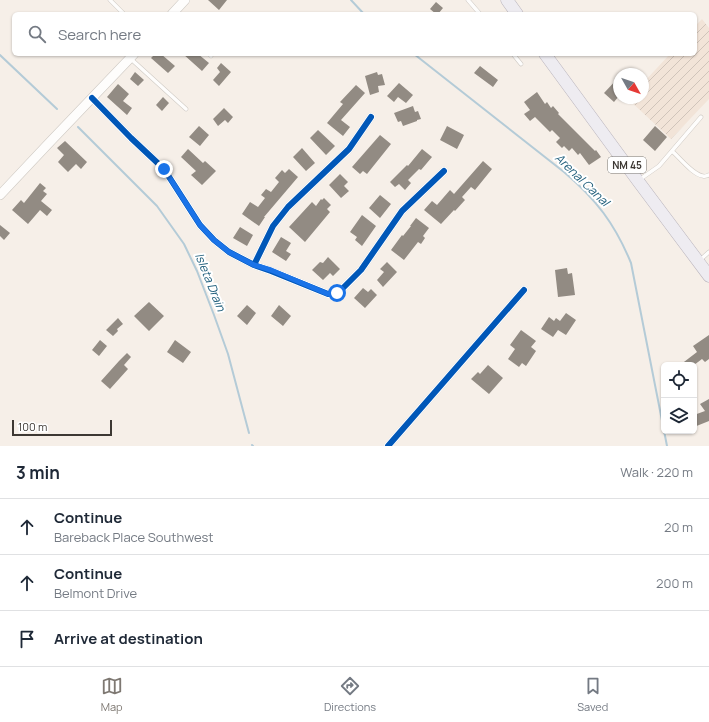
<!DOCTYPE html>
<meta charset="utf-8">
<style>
body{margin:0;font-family:Manrope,sans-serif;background:#f6f6f7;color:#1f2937}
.controls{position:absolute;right:12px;bottom:12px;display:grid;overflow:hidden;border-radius:6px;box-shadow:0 1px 3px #0004}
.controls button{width:36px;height:36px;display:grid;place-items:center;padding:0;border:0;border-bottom:1px solid #e0e1e3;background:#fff;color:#1f2937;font:20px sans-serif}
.compass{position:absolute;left:613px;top:68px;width:36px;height:36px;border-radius:50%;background:#fff;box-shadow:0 1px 3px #0004;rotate:130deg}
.scale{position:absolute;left:12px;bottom:10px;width:100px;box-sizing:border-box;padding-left:4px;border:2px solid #3d3833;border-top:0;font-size:11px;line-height:14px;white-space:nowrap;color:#3d3833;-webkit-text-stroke:3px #fff;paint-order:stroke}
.stop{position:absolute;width:12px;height:12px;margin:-9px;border:3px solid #1a73e8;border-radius:50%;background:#fff}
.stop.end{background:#1a73e8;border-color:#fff;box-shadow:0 1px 4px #0008}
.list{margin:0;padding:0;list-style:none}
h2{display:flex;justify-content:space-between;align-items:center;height:52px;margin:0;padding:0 16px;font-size:17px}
h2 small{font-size:13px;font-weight:400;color:#747a83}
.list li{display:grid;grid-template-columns:26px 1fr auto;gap:12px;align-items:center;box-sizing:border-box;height:56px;padding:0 16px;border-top:1px solid #e0e1e3}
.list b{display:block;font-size:15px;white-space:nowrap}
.list p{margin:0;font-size:13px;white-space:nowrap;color:#747a83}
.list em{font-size:13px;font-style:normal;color:#747a83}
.icon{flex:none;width:22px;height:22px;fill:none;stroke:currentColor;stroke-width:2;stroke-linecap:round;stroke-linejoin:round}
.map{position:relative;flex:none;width:709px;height:446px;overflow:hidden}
.search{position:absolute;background:#fff;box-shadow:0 1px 3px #0004;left:12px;right:12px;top:12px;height:44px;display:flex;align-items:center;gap:10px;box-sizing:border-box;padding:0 14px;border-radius:6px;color:#747a83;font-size:15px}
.sheet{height:220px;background:#fff}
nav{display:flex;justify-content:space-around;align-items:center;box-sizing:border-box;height:56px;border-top:1px solid #e0e1e3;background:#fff;font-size:11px;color:#747a83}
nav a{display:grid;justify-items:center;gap:2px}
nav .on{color:#7e7872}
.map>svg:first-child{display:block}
.industrial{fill:url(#industrial-furrows)}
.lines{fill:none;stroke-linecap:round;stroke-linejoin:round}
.stream{stroke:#b4cbd7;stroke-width:2}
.building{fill:#928b83}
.service-casing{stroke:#cfcac4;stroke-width:4.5}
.minor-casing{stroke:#cfcac4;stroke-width:8}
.tertiary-casing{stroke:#cfcac4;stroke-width:10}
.primary-casing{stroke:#b9b4bc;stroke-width:13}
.service{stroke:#fefdfc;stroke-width:3.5}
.minor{stroke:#fefdfc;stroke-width:7}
.tertiary{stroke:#fefdfc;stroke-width:9}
.primary{stroke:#eeecf1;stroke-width:12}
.cycleway-casing{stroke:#fff;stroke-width:8}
.cycleway{stroke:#0057b8;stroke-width:6}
.route{stroke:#1a73e8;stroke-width:5}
.labels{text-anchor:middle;stroke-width:4;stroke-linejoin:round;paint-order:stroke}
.shield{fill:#fff;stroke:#777470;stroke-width:1}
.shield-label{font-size:10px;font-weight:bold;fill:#3d3833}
.water-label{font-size:12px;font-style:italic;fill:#205f7c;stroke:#fff}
</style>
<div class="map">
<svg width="709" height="446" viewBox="0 0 709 446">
<defs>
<pattern id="industrial-furrows" width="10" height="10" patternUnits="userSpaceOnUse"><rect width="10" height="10" fill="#f2e4d8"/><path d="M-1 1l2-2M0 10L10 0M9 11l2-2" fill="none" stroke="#d0c4ba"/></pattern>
</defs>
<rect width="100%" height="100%" fill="#f6efe8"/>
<path class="industrial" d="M702,19L709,28V99L671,139L628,99L629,98H643V83L670,54H695V26Z"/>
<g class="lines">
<path class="stream" d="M351,0L364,14
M414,54L564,172C596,199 615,224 631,263L667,446
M0,55L57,109
M78,127L157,206L184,244L197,271L214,315L228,354L249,433
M252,445L253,446"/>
</g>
<path class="building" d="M208,0H227L219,10Z
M436,2L443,8L438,14H436L430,9Z
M155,54H161L175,66L168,73L151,58Z
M183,54H198L209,63L202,71Z
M221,63L231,72L219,86L213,80L220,72L217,68Z
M480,66L498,80L493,87L474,73Z
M135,72L144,80L138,86L130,79Z
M377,72L378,75L382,74L385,85L378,86L379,92L370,95L365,76Z
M619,77V96L614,102L604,93Z
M399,83L413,95L406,103L398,97L394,102L387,96Z
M118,84L129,94L123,101L132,108L127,115L107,97Z
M356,85L365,93L341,120L350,127L343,136L327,123L343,104L340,102Z
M537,92L545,104L547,102L551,108L553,106L559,113L558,114L595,151L596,150L601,157L589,165L580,153L578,155L572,148L569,151L564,146L562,148L556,142L560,138L552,130L550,132L535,117L530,121L524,114L530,110L524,102Z
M163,97L169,103L162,111L156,105Z
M413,106L415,112L418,111L421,119L417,120V121L403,126L401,121L398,122L394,113Z
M224,108L233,117L228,123L225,120L218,126L213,119Z
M199,126L209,135L200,146L189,137Z
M447,126L464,135L457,149L440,140Z
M655,126L667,137L655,151L643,140Z
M318,130L335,146L326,155L310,138Z
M380,135L391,144L367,174L363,171L360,174L352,167Z
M65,141L87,162L81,169L76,164L68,172L58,162L64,155L57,148Z
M302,148L315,163L306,171L293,157Z
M188,149L203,163L205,161L216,171L202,185L191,175L196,171L181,157Z
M422,149L432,157L421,170L419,169L408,180L411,183L405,190L399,184L395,187L390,182L407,165L408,166Z
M483,161L492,169L475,190L471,187L462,197L465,200L455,211L454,210L441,224L424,210L432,201L437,205L450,190L454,194Z
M289,169L298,177L264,217H265L259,226L242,214L250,202L258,207L265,198L261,195L266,189L271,192L279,182L275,178L282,170L285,173Z
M340,174L348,182L344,186L349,191L341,198L329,185Z
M40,183L46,188L43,191L47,194L41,201L52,210L47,216L40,210L28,224L12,210L21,200L24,203Z
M380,195L391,204L380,218L369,208Z
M324,198L331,205L327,209L330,212L305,242L289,227L312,202L316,206L321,199L322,200Z
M362,215L376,226L362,246L355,240L357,237L350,232Z
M416,218L429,228L423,236L425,238L421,244L418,242L404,260L391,250L402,235L403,236L411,226H410Z
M0,225L10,233L4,240L0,236Z
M240,227L253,235L247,246L233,238Z
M281,237L291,243L286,251L291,254L286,261L272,252Z
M328,257L340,269L333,276L330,273L323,280L312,270L320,262L323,263Z
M387,262L397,272L383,287L377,280L384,272L380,269Z
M567,268L568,274L572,273L575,295L558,297L555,270Z
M363,288L368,292L371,289L377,295L365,308L354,298Z
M149,302L164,316L149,331L134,316Z
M247,305L256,313L247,325L237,316Z
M279,305L291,316L283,326L271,316Z
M566,313L576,320L566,335L558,330L553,337L541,329L549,317L554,321L556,318L560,321Z
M118,318L123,324L117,329L118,331L113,336L106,330Z
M521,330L536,341L531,347L536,351L526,366L522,363L519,367L508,359L515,349L510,345Z
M709,335V359L705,362L702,359L694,365H680L697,352L693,346Z
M100,340L107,346L99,356L92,350Z
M175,340L191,352L183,363L167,352Z
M127,353L131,357L124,365L128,369L110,389L101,381L119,361Z
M488,365L503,378L489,394L471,379L478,372L480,374Z
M709,399V421L694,427V415L705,411L700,404Z"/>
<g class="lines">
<g class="service-casing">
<path id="service" d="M110,0L124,14
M468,0L480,14
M209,54L211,56
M513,54L521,64
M131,59L186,109
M672,151C680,158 693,175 703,176C705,177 706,176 709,175
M639,180L659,166L701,117
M699,261L709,252"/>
</g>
<g class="minor-casing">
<path id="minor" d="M92,98L131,138L164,169L200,225L214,240L229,252L254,265L271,271L328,294L337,293L343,288L361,270L402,211L444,171
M254,265L273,226L288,207L349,149L371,117
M388,446L524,290"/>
</g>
<g class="tertiary-casing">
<path id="tertiary" d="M172,14L185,0
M0,195L48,144L134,54"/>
</g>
<g class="primary-casing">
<path id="primary" d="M507,0L517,14
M545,54L638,181L709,276"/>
</g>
<use href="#service" class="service"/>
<use href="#minor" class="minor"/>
<use href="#tertiary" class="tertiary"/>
<use href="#primary" class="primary"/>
<g class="cycleway-casing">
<path id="cycleway" d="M92,98L131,138L164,169L200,225L214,240L229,252L254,265L271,271L328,294L337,293L343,288L361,270L402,211L444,171
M254,265L273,226L288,207L349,149L371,117
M388,446L524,290"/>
</g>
<use href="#cycleway" class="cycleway"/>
</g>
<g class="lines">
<path class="route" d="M164,169L200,225L214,240L229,252L254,265L271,270L328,294L337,293"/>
</g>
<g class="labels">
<rect class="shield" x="608" y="157" width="38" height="16" rx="3"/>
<g class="shield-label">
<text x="627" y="169">NM 45</text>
</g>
<g class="water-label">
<text transform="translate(582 180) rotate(44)" y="4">Arenal Canal</text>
<text transform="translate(210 282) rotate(68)" y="4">Isleta Drain</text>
</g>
</g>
</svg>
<div class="controls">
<button><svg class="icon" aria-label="locate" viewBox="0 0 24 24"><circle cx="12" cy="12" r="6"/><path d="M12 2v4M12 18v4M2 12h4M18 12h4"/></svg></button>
<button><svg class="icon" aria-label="layers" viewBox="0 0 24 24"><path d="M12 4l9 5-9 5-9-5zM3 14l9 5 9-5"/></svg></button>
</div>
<svg class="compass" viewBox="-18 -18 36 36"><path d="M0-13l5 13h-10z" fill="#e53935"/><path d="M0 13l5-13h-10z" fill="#747a83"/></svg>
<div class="scale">100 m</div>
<div class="stop" style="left:337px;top:293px"></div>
<div class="stop end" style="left:164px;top:169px"></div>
<div class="search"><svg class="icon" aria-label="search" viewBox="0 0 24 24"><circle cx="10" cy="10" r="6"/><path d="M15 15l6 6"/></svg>Search here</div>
</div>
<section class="sheet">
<h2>3 min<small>Walk · 220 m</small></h2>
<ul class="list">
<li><svg class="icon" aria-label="ahead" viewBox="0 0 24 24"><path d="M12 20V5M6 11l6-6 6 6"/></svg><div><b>Continue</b><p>Bareback Place Southwest</p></div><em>20 m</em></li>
<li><svg class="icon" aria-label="ahead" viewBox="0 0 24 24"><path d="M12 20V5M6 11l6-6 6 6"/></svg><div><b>Continue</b><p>Belmont Drive</p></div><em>200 m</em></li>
<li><svg class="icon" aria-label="arrive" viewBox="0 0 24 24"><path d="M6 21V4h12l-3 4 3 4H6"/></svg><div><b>Arrive at destination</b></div></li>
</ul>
</section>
<nav>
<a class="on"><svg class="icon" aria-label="map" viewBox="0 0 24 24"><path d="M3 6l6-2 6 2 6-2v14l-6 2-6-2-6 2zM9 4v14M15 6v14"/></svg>Map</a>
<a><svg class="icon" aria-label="directions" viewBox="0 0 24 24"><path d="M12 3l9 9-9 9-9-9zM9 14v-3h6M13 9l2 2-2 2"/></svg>Directions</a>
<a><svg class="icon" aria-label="saved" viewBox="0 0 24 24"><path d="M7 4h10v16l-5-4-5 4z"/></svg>Saved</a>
</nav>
